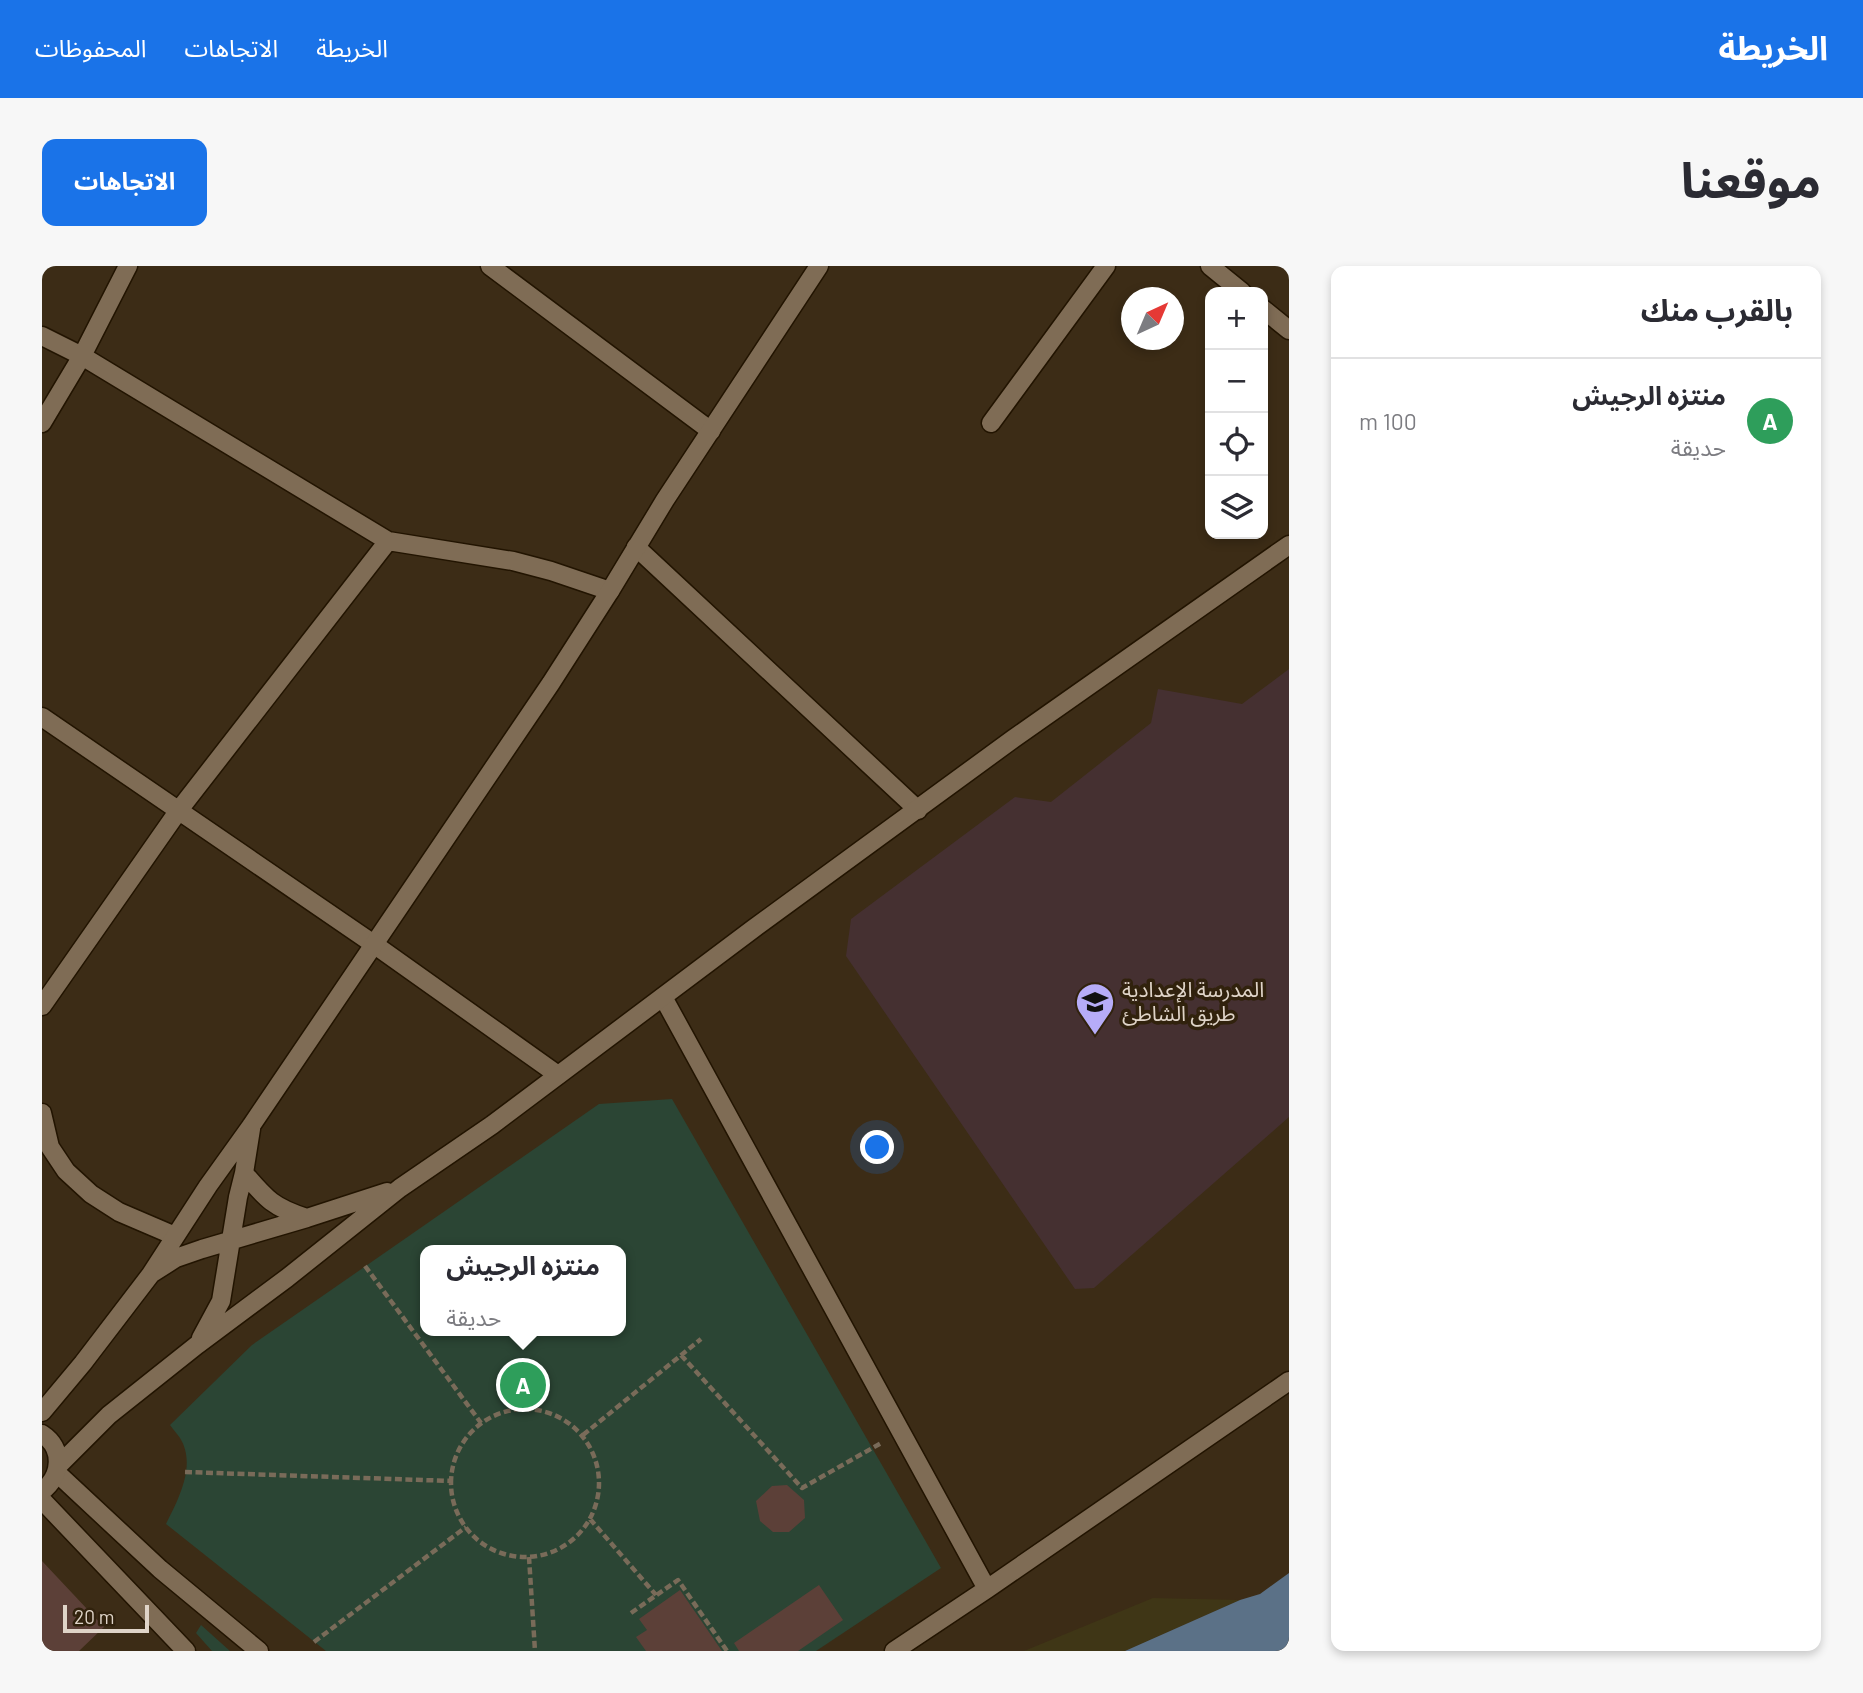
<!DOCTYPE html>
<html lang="ar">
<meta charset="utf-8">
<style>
body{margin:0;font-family:Barlow,"Noto Sans Arabic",sans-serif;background:#f7f7f7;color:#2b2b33;direction:rtl}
.controls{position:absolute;right:21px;top:21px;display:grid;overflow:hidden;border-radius:14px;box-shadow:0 4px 10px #0003}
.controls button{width:63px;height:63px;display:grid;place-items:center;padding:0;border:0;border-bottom:2px solid #e1e1e2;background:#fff;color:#2b2b33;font:35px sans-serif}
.compass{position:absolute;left:1079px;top:21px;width:63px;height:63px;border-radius:50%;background:#fff;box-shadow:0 4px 10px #0003;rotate:44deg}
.scale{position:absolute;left:21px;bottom:18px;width:86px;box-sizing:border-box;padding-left:7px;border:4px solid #dfd4c8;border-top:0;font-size:19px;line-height:24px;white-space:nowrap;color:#dfd4c8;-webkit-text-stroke:5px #31220d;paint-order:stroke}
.you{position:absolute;left:836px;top:882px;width:24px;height:24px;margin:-18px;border:5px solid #fff;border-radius:50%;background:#1a73e8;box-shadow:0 0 0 10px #1a73e833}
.badge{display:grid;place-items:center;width:46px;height:46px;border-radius:50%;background:#1a73e8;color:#fff;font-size:23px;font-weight:700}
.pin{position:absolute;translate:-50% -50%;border:4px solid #fff;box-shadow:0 2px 7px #0006}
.popup{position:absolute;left:378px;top:979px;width:206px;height:91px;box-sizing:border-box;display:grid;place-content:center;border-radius:14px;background:#fff;filter:drop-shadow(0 2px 5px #0005);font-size:23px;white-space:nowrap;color:#7c7c81}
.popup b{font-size:26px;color:#2b2b33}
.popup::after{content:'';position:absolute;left:50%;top:100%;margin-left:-14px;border:14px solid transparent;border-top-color:#fff}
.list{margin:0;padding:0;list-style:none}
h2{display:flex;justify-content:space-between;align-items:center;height:91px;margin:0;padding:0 28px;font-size:30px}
h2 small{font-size:23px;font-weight:400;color:#7c7c81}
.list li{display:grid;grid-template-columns:46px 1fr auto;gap:21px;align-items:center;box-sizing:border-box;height:126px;padding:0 28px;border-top:2px solid #e1e1e2}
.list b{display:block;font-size:26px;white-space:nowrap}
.list p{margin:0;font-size:23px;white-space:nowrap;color:#7c7c81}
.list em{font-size:23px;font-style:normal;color:#7c7c81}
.icon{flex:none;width:38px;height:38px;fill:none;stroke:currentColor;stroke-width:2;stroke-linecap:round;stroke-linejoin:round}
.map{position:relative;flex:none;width:1247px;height:1385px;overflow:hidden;direction:ltr;border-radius:14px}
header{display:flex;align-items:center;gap:42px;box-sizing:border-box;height:98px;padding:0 35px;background:#1a73e8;color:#fff}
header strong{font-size:33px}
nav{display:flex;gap:38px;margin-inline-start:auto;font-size:24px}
.intro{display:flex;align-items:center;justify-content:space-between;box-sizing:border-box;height:168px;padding:0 42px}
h1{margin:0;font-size:49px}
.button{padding:18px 32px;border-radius:14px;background:#1a73e8;color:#fff;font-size:24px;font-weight:700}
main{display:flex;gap:42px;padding:0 42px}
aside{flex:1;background:#fff;border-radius:14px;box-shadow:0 4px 10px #0003}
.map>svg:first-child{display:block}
.education{fill:#453031}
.green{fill:#2b4534;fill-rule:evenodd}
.sand{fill:#3f3616}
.water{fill:#5b7187}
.building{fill:#5c4038}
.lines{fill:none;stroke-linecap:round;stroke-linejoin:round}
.street-casing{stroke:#221401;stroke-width:21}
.secondary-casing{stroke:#221401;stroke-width:21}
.path{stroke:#796b59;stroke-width:4.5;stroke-dasharray:7 3.5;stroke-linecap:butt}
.street{stroke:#7f6c55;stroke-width:18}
.secondary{stroke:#7f6c55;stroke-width:18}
.labels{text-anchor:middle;stroke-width:7;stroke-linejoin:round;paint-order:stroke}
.poi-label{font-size:21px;fill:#dfd4c8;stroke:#31220d;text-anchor:start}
</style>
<header>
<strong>الخريطة</strong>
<nav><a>الخريطة</a><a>الاتجاهات</a><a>المحفوظات</a></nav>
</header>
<div class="intro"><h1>موقعنا</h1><a class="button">الاتجاهات</a></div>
<main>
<aside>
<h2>بالقرب منك<small></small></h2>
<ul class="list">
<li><span class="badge" style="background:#2e9e5b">A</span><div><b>منتزه الرجيش</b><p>حديقة</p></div><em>100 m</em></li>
</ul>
</aside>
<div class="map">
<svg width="1247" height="1385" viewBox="0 0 1247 1385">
<rect width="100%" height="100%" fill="#3c2c16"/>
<path class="education" d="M1247,403V851L1052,1022L1033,1023L804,690L809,653L973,531L1009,536L1109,457L1116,423L1200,438Z"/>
<path class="green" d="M630,833L899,1302L774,1385H284L124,1258C136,1234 155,1199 138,1172C135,1168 131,1163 128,1159L210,1079L557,838ZM383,984H579V1065H383Z
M159,1359L188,1385H170L154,1367Z"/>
<path class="sand" d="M1111,1332L1198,1334L1083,1385H982Z"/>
<path class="water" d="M1247,1307V1385H1083L1198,1334L1218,1328Z"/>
<path class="building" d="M745,1219L762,1234L763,1252L747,1266H731L718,1255L714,1235L730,1220Z
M0,1295L62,1361L37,1385H0Z
M777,1319L801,1354L756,1385H697L692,1377Z
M638,1324L680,1385H604L594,1371L605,1364L597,1353Z"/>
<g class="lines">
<g class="street-casing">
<path id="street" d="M448,0L669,165
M1168,0L1200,26
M1221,43L1247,64
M0,70L40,90L346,275L137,544L0,740
M0,157L40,90L86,0
M949,157L1064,0
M346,275L471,295L509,305L568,325
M594,281L876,544
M0,451L333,679L516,809
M621,731L945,1323
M0,847L8,881L24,905L49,928L77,946L133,970
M15,1207L118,1303L217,1385
M0,1234L144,1385
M852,1385L945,1323L1247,1115"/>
</g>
<g class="secondary-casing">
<path id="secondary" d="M202,907C224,933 232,942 265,952
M109,1008L166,920L209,860L509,417L568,325L623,234L777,0
M159,1072L179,1035L196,931L202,907L209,863
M0,1146L41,1097L109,1008L134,992L160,983L265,952L345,926
M0,1168C22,1182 20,1210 0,1225
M16,1200L67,1149L155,1079L245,1012L358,922L450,859L711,663L971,473L1247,279"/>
</g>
<path class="path" d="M323,1000L439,1157
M639,1089L760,1222L841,1176
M409 1217a74 74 0 1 1 148 0a74 74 0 1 1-148 0Z
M541,1169L659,1073
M143,1206L410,1215
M548,1253L614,1329
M487,1291L493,1385
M589,1347L636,1314L685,1385
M272,1376L424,1261"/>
<use href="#street" class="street"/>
<use href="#secondary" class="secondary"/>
</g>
<defs>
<g id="school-pin" transform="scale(2.0125)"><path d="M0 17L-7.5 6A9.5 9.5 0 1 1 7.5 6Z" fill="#b6acf8" stroke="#31220d"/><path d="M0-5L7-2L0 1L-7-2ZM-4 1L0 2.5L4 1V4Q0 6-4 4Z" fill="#111"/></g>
</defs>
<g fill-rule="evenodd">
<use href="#school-pin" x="1053" y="736"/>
</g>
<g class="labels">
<g class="poi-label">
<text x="1080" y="731">المدرسة الإعدادية<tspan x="1080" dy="24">طريق الشاطئ</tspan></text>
</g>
</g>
</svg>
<div class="controls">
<button>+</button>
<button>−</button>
<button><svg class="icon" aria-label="locate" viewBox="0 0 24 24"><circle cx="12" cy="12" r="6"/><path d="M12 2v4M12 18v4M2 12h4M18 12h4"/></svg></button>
<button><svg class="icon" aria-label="layers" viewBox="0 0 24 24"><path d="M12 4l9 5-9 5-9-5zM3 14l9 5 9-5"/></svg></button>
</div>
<svg class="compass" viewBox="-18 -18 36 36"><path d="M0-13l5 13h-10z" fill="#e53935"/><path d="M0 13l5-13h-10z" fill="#7c7c81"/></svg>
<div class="scale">20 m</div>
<div class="you"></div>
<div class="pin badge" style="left:481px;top:1119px;background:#2e9e5b">A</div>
<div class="popup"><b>منتزه الرجيش</b>حديقة</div>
</div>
</main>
